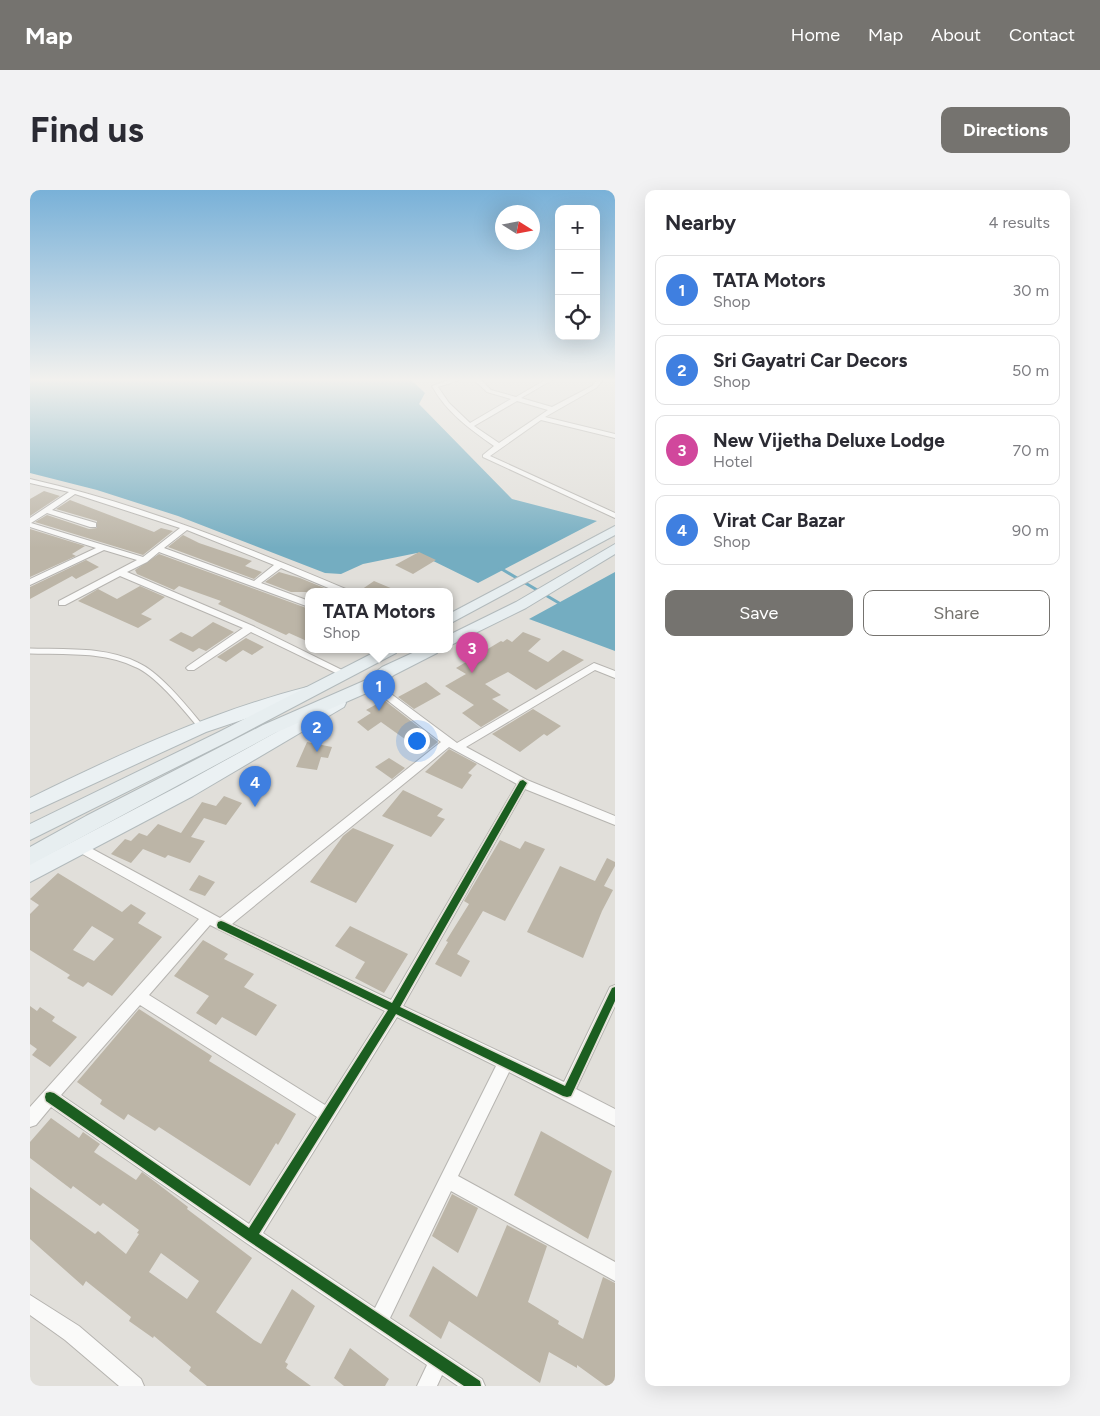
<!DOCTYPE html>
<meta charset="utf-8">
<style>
body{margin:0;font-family:Figtree,sans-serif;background:#f2f2f3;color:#2b2b33}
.controls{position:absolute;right:15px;top:15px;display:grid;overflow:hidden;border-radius:10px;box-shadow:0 5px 20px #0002}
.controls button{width:45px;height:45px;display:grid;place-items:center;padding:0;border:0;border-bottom:1px solid #e1e1e2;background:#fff;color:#2b2b33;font:25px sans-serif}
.compass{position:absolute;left:465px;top:15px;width:45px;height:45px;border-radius:50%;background:#fff;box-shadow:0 5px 20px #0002;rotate:101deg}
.you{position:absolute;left:386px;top:550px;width:18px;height:18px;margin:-12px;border:4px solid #fff;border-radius:50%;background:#1a73e8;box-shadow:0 0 0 8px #1a73e833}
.badge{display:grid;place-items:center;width:32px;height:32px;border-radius:50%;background:#75736f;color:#fff;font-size:16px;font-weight:700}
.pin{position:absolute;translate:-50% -41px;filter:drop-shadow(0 1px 2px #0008)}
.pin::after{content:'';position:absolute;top:26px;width:18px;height:15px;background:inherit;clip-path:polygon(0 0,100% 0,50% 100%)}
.popup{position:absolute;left:275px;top:398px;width:148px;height:65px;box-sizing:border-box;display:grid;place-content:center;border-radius:10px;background:#fff;filter:drop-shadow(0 1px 4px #0005);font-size:16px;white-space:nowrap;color:#7c7c81}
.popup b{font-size:19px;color:#2b2b33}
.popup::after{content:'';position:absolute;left:50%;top:100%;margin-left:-10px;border:10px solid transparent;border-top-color:#fff}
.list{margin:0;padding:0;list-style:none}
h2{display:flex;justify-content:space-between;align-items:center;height:65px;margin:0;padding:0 20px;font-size:21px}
h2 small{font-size:16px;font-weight:400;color:#7c7c81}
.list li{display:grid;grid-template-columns:32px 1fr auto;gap:15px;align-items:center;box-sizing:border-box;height:70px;margin:0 10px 10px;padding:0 10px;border:1px solid #e1e1e2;border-radius:10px}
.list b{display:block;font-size:19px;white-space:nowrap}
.list p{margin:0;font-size:16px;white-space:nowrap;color:#7c7c81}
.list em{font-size:16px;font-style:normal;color:#7c7c81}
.actions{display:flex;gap:10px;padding:15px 20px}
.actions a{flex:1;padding:11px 0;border:1px solid #75736f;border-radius:10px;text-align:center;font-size:18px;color:#75736f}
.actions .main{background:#75736f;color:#fff}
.icon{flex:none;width:28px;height:28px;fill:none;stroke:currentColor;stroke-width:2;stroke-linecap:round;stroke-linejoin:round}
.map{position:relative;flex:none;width:585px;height:1196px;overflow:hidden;border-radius:10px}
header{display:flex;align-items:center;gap:30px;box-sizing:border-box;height:70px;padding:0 25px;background:#75736f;color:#fff}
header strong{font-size:24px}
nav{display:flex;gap:28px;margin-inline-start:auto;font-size:18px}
.intro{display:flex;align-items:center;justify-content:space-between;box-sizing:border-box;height:120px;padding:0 30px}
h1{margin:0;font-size:35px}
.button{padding:12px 22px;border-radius:10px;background:#75736f;color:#fff;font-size:18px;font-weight:700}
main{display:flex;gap:30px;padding:0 30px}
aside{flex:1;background:#fff;border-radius:10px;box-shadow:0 5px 20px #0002}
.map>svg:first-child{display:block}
.water{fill:#74adc1}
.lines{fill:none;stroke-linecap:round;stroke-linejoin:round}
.stream{stroke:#74adc1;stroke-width:3}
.building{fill:#bcb5a7;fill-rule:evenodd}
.service-casing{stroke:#b6b4b0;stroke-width:7}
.minor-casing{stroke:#b6b4b0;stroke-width:2}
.primary-casing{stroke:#b2babc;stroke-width:2}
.trunk-casing{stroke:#b2babc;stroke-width:2}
.service{stroke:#fafaf9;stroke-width:5}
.minor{fill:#fafaf9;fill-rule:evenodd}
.primary{fill:#ebf1f3;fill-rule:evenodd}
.trunk{fill:#e7eef0;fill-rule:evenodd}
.cycleway-casing{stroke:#e4e0d7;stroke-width:3}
.cycleway{fill:#1b5e20;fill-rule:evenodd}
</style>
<header>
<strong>Map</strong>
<nav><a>Home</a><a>Map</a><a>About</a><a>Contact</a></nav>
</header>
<div class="intro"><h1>Find us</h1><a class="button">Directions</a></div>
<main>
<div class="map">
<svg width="585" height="1196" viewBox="0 0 585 1196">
<rect width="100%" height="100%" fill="#e1dfda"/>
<path class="water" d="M0,190H381L395,203L389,214L482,309L567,331L448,393L387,363L333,374L311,384L295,383L148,326L67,300L0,283Z
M585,382V461L499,429Z"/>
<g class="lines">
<path class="stream" d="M470,378L529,413"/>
</g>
<path class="building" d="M14,301L30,306L0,326V309Z
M40,310L124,342L131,338L143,341L113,365L5,332L17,325L59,339L67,338V331L26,319Z
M0,339L55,356L42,364L46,366L0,387Z
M153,345L169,353L222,371L215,376L232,382L224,389L138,357Z
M389,362L406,370L383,384L365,375Z
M129,364L279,419V452L259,443L256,445L188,414L191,411L149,396L144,400L107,384L105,380Z
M56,370L69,377L46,389L42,386L0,409V397Z
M249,382L270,388L304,402H261L235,392Z
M344,391L370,402H328Z
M110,396L135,407L111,424L122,429L108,438L48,411L68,399L87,409Z
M183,432L204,442L176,461L169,458L163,462L139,450L151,442L162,447Z
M493,442L511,449L498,461L518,472L533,460L554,470L506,500L478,482L455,494L471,505L462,509L479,520L451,537L432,523L444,515L415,496L436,484L426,478L471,451L473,452L477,449L482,452Z
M216,448L234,457L222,465L213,460L196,472L187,467Z
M396,492L411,504L384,519L368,507Z
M354,510L408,552L399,559L391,554L386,557L351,532L338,541L327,532L341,523L336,520Z
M503,519L531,536L517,546L514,544L490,562L462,544Z
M277,552L302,557L298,568L291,567L287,580L266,577Z
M419,559L447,574L438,583L442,585L432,599L395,582Z
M359,568L375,578L362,589L345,577Z
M373,600L413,619L407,626L415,629L401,647L352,626Z
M194,606L212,613L196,635L174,628L161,647L175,651L160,673L138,665L135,668L113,659L101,673L81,664L95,649L101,651L109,643L117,646L128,634L151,643L172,612L186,616Z
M323,638L364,655L326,713L280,692L313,646Z
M470,650L490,659L495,651L515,659L475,731L453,721L427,764L440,771L431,787L405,774L418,752L416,751L439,714L434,711Z
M577,668L585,672V676L574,696L583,700L572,721L553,768L497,742L530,676L565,691Z
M28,683L92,722L101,714L116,723L108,733L132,747L82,806L58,792L53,797L37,788L40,785L0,760V724L9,715L0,709ZM62,736L84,749L64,771L43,760Z
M169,685L185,692L175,706L159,700Z
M320,736L378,764L354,803L325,788L335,772L305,756Z
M173,750L198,764L194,769L224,784L214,797L247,815L226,846L192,827L186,835L166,823L179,806L144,786Z
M0,816L7,821L10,817L25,827L22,831L47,847L20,877L2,865L7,859L0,854Z
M109,819L182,866L179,871L266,924L248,955L246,953L220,996L129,937L125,941L98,924L94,930L70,914L72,910L47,892Z
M21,928L49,948L53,942L70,954L64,962L106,990L112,982L128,994L158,1017L157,1019L222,1068L186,1122L224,1150L231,1154L262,1099L285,1116L255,1172L258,1174L256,1178L281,1196H177L159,1181L161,1177L124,1146L123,1148L99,1131L101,1127L56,1091L53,1096L0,1049V997L65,1044L68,1041L96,1064L109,1044L107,1043L109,1040L73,1013L70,1016L43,996L41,999L0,968V952ZM131,1063L169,1091L157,1109L119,1082Z
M511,941L582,981L558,1049L484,1005Z
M422,1004L448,1018L428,1063L402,1046Z
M477,1035L517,1056L498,1112L529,1131L528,1134L553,1149L573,1087L585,1093V1196H576L547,1175V1178L519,1162L510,1193L419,1131L411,1149L379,1126L403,1076L447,1107Z
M320,1158L359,1189L355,1196H314L304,1188Z"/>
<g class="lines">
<g class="service-casing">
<path id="service" d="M0,461C35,462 75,459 107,475C128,484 156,519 171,537"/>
</g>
<g class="minor-casing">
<path id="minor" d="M419,190H429L408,197L419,213L440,233L481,209L457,202L444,190H451L461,200L486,207L515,190H522L491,208L522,217L562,196L567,190H573L566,198L515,227L585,244V248L511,230L460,266L585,323V328L453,267V265L464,256C440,239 417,223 402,196ZM487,211L518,220L469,253L444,236Z
M0,289C110,314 214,356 318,400L319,402H308L251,378L231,393L279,411V417L129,362L117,372L97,382L223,436L318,483L316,485H310L221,442L164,480H158L156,478L158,476L213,438L90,386L35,415H29V411L107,370L74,360L0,395V389L66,358L0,337V328L39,302L0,293ZM45,304L150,338L113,367L1,333L17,323L60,337H66V333L22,320ZM157,340L244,375L224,391L134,358Z
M564,473L585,481V488L565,480L436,557L497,590L585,626V635L495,599L373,816L534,892L580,797L585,795V816L546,899L585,919V936L479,882L428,986L585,1072V1091L421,1001L360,1128L452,1189L455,1196H428L412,1185L407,1196H387L397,1175L215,1052L21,917L6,935L0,937V917L169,729L47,661L45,658L47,655H55L190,728L411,552L339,496L337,494L339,492H345L427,553ZM419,557L487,594L361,810L202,734ZM180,735L355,821L295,915L119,805ZM110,815L287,927L219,1034L31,905ZM367,827L466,876L345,1118L233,1043Z
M0,1105L49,1136L111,1189L114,1196H89L35,1150L0,1125Z"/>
</g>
<g class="primary-casing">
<path id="primary" d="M277,497L283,498L285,502L283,506L176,542L0,623V608C90,564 180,522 277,497Z
M308,508L314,509L316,513L314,517L163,606L0,692V674L149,596Z"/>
</g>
<g class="trunk-casing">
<path id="trunk" d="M585,336V345L419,434V424Z
M585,354V364L496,418L419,456V445L486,412Z
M349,460H368L366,463L201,550L0,650V634L189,542Z
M389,460H409L407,463L364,485L348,498L245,543L0,675V657L56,626L233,535L336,490L352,477Z"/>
</g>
<use href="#service" class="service"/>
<use href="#minor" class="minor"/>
<use href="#primary" class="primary"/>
<use href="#trunk" class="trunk"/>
<g class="cycleway-casing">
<path id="cycleway" d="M493,590L497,593L370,817L535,896L582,798L585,797V811L541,906L537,907L533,906L366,824L229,1044L450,1191L451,1196H434L217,1050L16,911L15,907L16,903L20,902L24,903L219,1038L358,820L188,738L187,735L188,732L191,731L194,732L362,813L490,591Z"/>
</g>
<use href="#cycleway" class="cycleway"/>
</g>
<linearGradient id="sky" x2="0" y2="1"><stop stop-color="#79b1d8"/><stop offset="0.53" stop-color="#f2f1ee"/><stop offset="1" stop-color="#f2f1ee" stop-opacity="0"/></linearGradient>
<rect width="585" height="358" fill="url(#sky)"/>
</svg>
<div class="controls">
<button>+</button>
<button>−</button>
<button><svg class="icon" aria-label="locate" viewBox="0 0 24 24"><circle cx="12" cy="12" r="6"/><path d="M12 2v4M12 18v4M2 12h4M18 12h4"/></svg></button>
</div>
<svg class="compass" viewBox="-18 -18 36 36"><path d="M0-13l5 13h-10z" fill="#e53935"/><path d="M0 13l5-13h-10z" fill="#7c7c81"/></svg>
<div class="you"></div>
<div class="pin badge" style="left:349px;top:521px;background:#3f7fe0">1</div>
<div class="popup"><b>TATA Motors</b>Shop</div>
<div class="pin badge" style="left:287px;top:562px;background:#3f7fe0">2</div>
<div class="pin badge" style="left:442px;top:483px;background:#d1479c">3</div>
<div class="pin badge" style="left:225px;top:617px;background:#3f7fe0">4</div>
</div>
<aside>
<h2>Nearby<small>4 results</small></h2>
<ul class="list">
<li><span class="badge" style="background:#3f7fe0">1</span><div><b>TATA Motors</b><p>Shop</p></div><em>30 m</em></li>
<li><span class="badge" style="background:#3f7fe0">2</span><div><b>Sri Gayatri Car Decors</b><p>Shop</p></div><em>50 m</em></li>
<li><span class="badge" style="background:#d1479c">3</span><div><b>New Vijetha Deluxe Lodge</b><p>Hotel</p></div><em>70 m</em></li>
<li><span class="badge" style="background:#3f7fe0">4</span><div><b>Virat Car Bazar</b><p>Shop</p></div><em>90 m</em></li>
</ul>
<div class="actions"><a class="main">Save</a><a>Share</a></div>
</aside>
</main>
